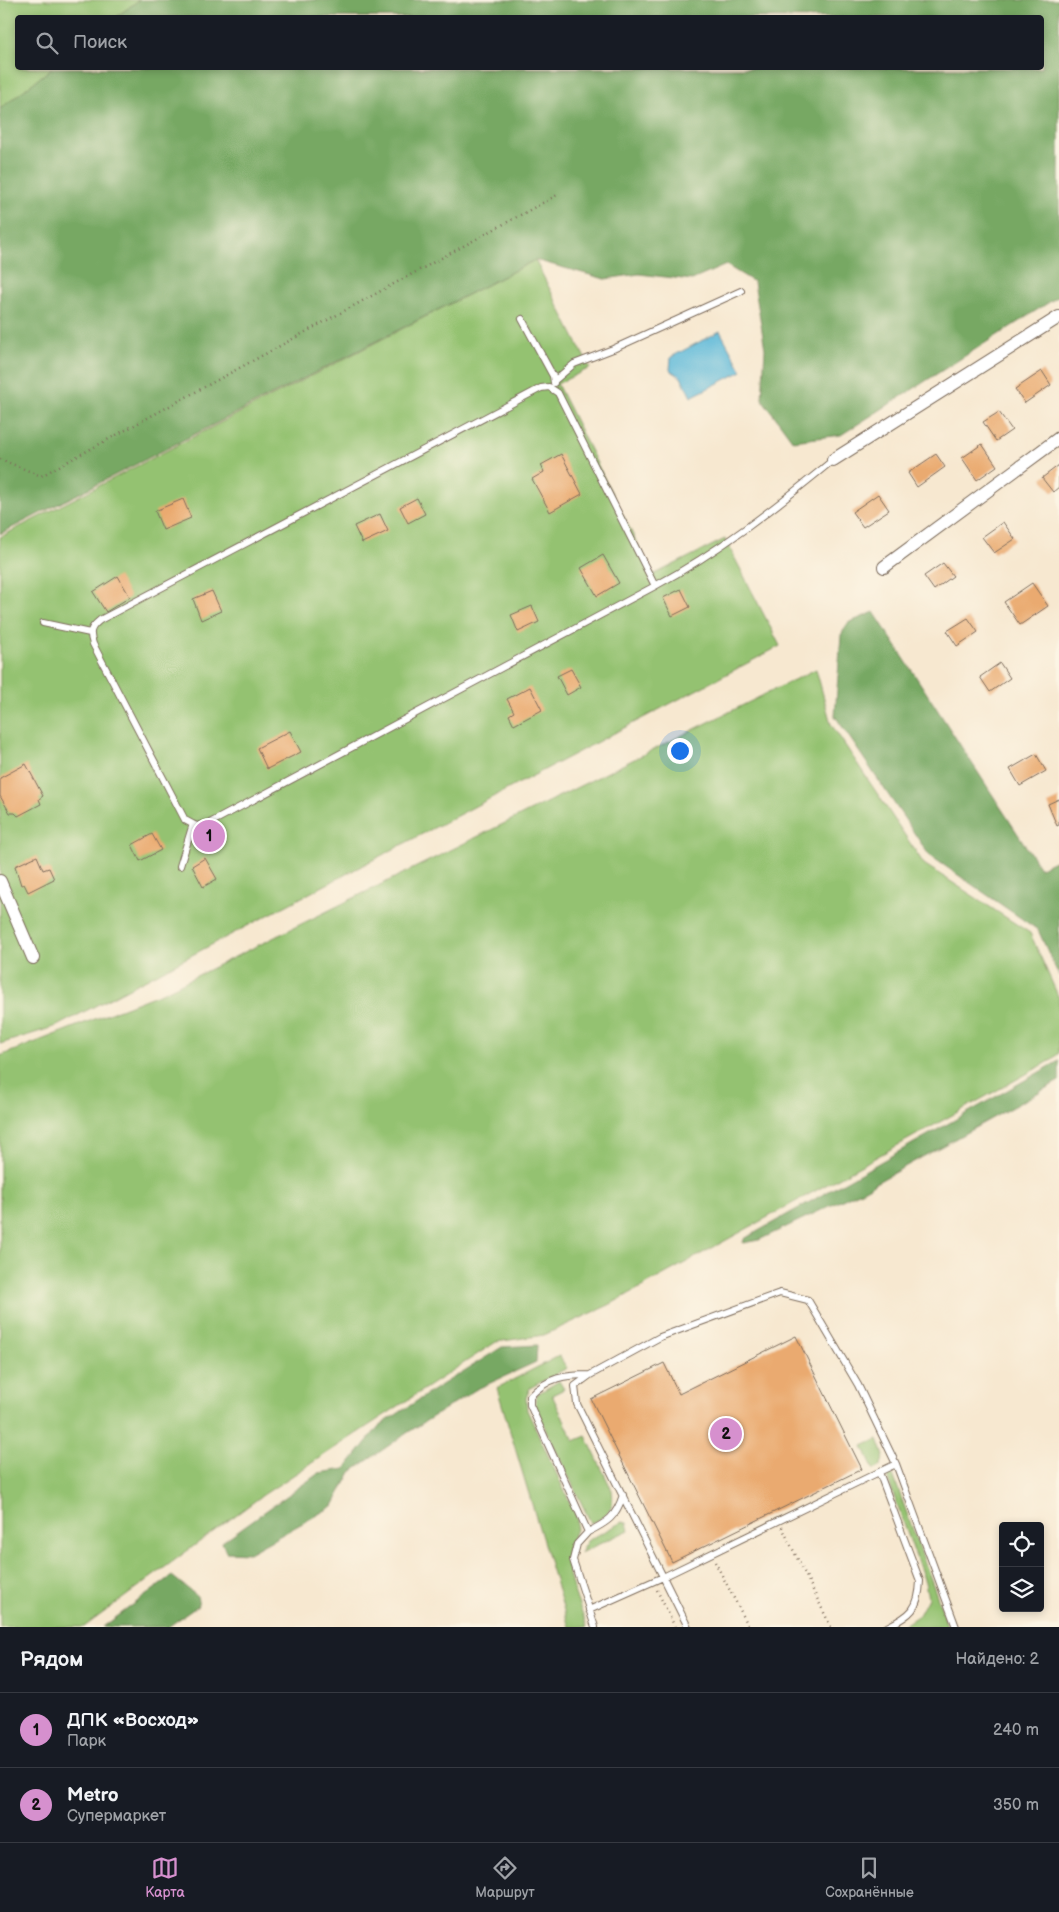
<!DOCTYPE html>
<html lang="ru">
<meta charset="utf-8">
<style>
body{margin:0;font-family:"Balsamiq Sans",sans-serif;background:#20242c;color:#f1f3f6}
.controls{position:absolute;right:15px;bottom:15px;display:grid;overflow:hidden;border-radius:5px;box-shadow:0 2px 8px #0003}
.controls button{width:45px;height:45px;display:grid;place-items:center;padding:0;border:0;border-bottom:1px solid #363941;background:#171b24;color:#f1f3f6;font:25px sans-serif}
.you{position:absolute;left:679px;top:750px;width:18px;height:18px;margin:-12px;border:4px solid #fff;border-radius:50%;background:#1a73e8;box-shadow:0 0 0 8px #1a73e833}
.badge{display:grid;place-items:center;width:32px;height:32px;border-radius:50%;background:#d690ce;color:#111;font-size:16px;font-weight:700}
.pin{position:absolute;translate:-50% -50%;border:2px solid #fff;box-shadow:0 1px 5px #0006}
.list{margin:0;padding:0;list-style:none}
h2{display:flex;justify-content:space-between;align-items:center;height:65px;margin:0;padding:0 20px;font-size:21px}
h2 small{font-size:16px;font-weight:400;color:#9ea1a6}
.list li{display:grid;grid-template-columns:32px 1fr auto;gap:15px;align-items:center;box-sizing:border-box;height:75px;padding:0 20px;border-top:1px solid #363941}
.list b{display:block;font-size:19px;white-space:nowrap}
.list p{margin:0;font-size:16px;white-space:nowrap;color:#9ea1a6}
.list em{font-size:16px;font-style:normal;color:#9ea1a6}
.icon{flex:none;width:28px;height:28px;fill:none;stroke:currentColor;stroke-width:2;stroke-linecap:round;stroke-linejoin:round}
.map{position:relative;flex:none;width:1059px;height:1627px;overflow:hidden}
.search{position:absolute;background:#171b24;box-shadow:0 2px 8px #0003;left:15px;right:15px;top:15px;height:55px;display:flex;align-items:center;gap:12px;box-sizing:border-box;padding:0 18px;border-radius:5px;color:#9ea1a6;font-size:19px}
.sheet{height:215px;background:#171b24}
nav{display:flex;justify-content:space-around;align-items:center;box-sizing:border-box;height:70px;border-top:1px solid #363941;background:#171b24;font-size:14px;color:#9ea1a6}
nav a{display:grid;justify-items:center;gap:2px}
nav .on{color:#d690ce}
.map>svg:first-child{display:block}
.green{fill:#94c271;stroke:#687648}
.forest{fill:#77a863;stroke:#596940}
.water{fill:#5ab8d9;stroke:#4a717c}
.building{fill:#eaaa70}
.lines{fill:none;stroke-linecap:round;stroke-linejoin:round}
.lane-casing{stroke:#7d6c5c;stroke-width:8}
.street-casing{stroke:#7d6c5c;stroke-width:14}
.path{stroke:#7d6c5c;stroke-width:2.5;stroke-dasharray:1 4;stroke-linecap:butt}
.lane{stroke:#fff;stroke-width:6}
.street{stroke:#fff;stroke-width:12}
</style>
<div class="map">
<svg width="1059" height="1627" viewBox="0 0 1059 1627">
<rect width="100%" height="100%" fill="#fcf5e5"/>
<filter id="ink" filterUnits="userSpaceOnUse"><feTurbulence type="fractalNoise" baseFrequency=".02" numOctaves="2"/><feDisplacementMap in="SourceGraphic" scale="10" xChannelSelector="R" yChannelSelector="G"/><feConvolveMatrix kernelMatrix="1 2 1 2 8 2 1 2 1" color-interpolation-filters="sRGB"/></filter>
<filter id="wash" filterUnits="userSpaceOnUse"><feTurbulence type="fractalNoise" baseFrequency=".0096" numOctaves="4" result="noise"/><feDisplacementMap in="SourceGraphic" scale="20" xChannelSelector="R" yChannelSelector="G"/><feGaussianBlur stdDeviation="1.12" result="paint"/><feColorMatrix in="noise" values="0 0 0 0 0 0 0 0 0 0 0 0 0 0 0 0 0 1.4 0 .05"/><feComposite in="paint" operator="in"/></filter>
<g filter="url(#wash)">
<rect width="100%" height="100%" fill="#f7e8d0"/>
<path class="green" d="M0,0H139L116,17L18,18V68H52L0,109Z
M535,260L590,368L557,384L653,575L725,539L780,646L57,1026L0,1044V537Z
M816,669L831,724L924,864L1030,933L1059,998V1053L1050,1061L609,1305L544,1335L496,1342L263,1495L84,1627H0V1056L164,992Z
M559,1356L567,1368L530,1388L526,1398L527,1410L577,1518C578,1535 570,1536 567,1551C563,1570 581,1608 587,1627H569L497,1388Z
M559,1381L564,1389L552,1395L574,1441L586,1436L612,1490C615,1508 607,1518 591,1523L535,1407L537,1394Z
M878,1439L884,1456L880,1467L874,1470L863,1446Z
M893,1475L944,1615L947,1627H901L919,1615L928,1598L925,1582L887,1477Z
M622,1522L627,1523L629,1530L580,1553L587,1541Z"/>
<path class="forest" d="M139,0H1059V296L841,435L793,441L762,399L765,349L754,282L726,265L692,280L639,274L605,279L535,260L0,534V109L52,68H1042V18L116,17Z
M874,612L1040,868L1059,859V976L1038,930L929,855L835,716L841,635L848,623Z
M1059,1061V1081L863,1190L759,1240L743,1243L744,1239Z
M537,1345L536,1362L475,1390L407,1433L351,1472L333,1506L249,1553L226,1552L222,1542L319,1473L345,1469L379,1426L432,1391L502,1347Z
M172,1576L197,1596L199,1605L168,1627H103Z"/>
<path class="water" d="M720,331L742,371L691,397L681,377L670,370L671,357Z"/>
<g id="blocks">
<path class="building" d="M1042,371L1051,385L1025,403L1015,389Z
M999,412L1012,430L996,441L983,422Z
M982,444L997,466L977,480L962,458Z
M561,454L582,494L550,512L532,479L544,472L541,465Z
M936,454L945,467L917,487L908,473Z
M1059,465V487L1053,492L1042,478Z
M878,494L889,510L863,527L852,512Z
M417,498L425,514L408,523L400,507Z
M183,499L191,518L163,530L155,511Z
M380,514L388,531L362,543L354,526Z
M1003,522L1015,539L994,553L982,537Z
M603,555L619,583L597,596L581,568Z
M943,563L953,576L934,590L924,576Z
M118,576L130,597L106,612L93,592Z
M1032,583L1048,606L1020,625L1004,602Z
M681,589L690,607L672,616L663,598Z
M212,591L221,611L201,620L193,599Z
M532,606L539,622L518,632L511,615Z
M968,618L978,632L957,646L947,631Z
M1000,663L1010,678L990,692L980,677Z
M571,669L581,687L567,695L557,676Z
M530,687L542,710L514,725L509,715L514,712L507,699Z
M290,731L301,752L267,769L257,748Z
M1036,754L1046,771L1020,786L1010,769Z
M26,764L43,796L39,799L41,804L18,816L15,813H10L0,796V778Z
M1059,799V825L1057,826L1048,804Z
M152,834L161,850L140,861L132,845Z
M37,856L43,870L49,868L54,879L28,892L24,884L21,885L15,866Z
M205,858L217,879L203,887L192,866Z
M796,1336L862,1469L672,1562L591,1399L664,1363L679,1394Z"/>
</g>
</g>
<g filter="url(#ink)">
<use href="#blocks" fill-opacity="0" stroke="#7d6c5c" stroke-width="1"/>
<g class="lines">
<g class="lane-casing">
<path id="lane" d="M522,319L553,376L554,383
M554,381L574,364L613,349L741,291
M655,586L558,393L549,387L541,388L100,620C90,628 89,632 93,644L185,820L196,826L208,824L655,586C720,551 776,507 833,460
M43,623L90,633
M180,866L193,824
M590,1375C564,1375 549,1377 530,1396V1405L588,1532L577,1544L573,1560L595,1627
M879,1472L896,1464
M588,1532C608,1522 616,1517 623,1495
M589,1610L663,1577L879,1472L920,1581C919,1609 911,1615 887,1627
M688,1627L577,1404L575,1386L590,1375L660,1337L780,1293L808,1300L858,1385L896,1464L956,1627"/>
</g>
<g class="street-casing">
<path id="street" d="M833,460L1059,317
M884,567L1059,438
M0,881L33,958"/>
</g>
<path class="path" d="M0,459L41,476L559,194
M782,1527L831,1627
M715,1562L749,1627
M657,1590L675,1627"/>
<use href="#lane" class="lane"/>
<use href="#street" class="street"/>
</g>
</g>
</svg>
<div class="controls">
<button><svg class="icon" aria-label="locate" viewBox="0 0 24 24"><circle cx="12" cy="12" r="6"/><path d="M12 2v4M12 18v4M2 12h4M18 12h4"/></svg></button>
<button><svg class="icon" aria-label="layers" viewBox="0 0 24 24"><path d="M12 4l9 5-9 5-9-5zM3 14l9 5 9-5"/></svg></button>
</div>
<div class="you"></div>
<div class="pin badge" style="left:209px;top:836px">1</div>
<div class="pin badge" style="left:726px;top:1434px">2</div>
<div class="search"><svg class="icon" aria-label="search" viewBox="0 0 24 24"><circle cx="10" cy="10" r="6"/><path d="M15 15l6 6"/></svg>Поиск</div>
</div>
<section class="sheet">
<h2>Рядом<small>Найдено: 2</small></h2>
<ul class="list">
<li><span class="badge">1</span><div><b>ДПК «Восход»</b><p>Парк</p></div><em>240 m</em></li>
<li><span class="badge">2</span><div><b>Metro</b><p>Супермаркет</p></div><em>350 m</em></li>
</ul>
</section>
<nav>
<a class="on"><svg class="icon" aria-label="map" viewBox="0 0 24 24"><path d="M3 6l6-2 6 2 6-2v14l-6 2-6-2-6 2zM9 4v14M15 6v14"/></svg>Карта</a>
<a><svg class="icon" aria-label="directions" viewBox="0 0 24 24"><path d="M12 3l9 9-9 9-9-9zM9 14v-3h6M13 9l2 2-2 2"/></svg>Маршрут</a>
<a><svg class="icon" aria-label="saved" viewBox="0 0 24 24"><path d="M7 4h10v16l-5-4-5 4z"/></svg>Сохранённые</a>
</nav>
